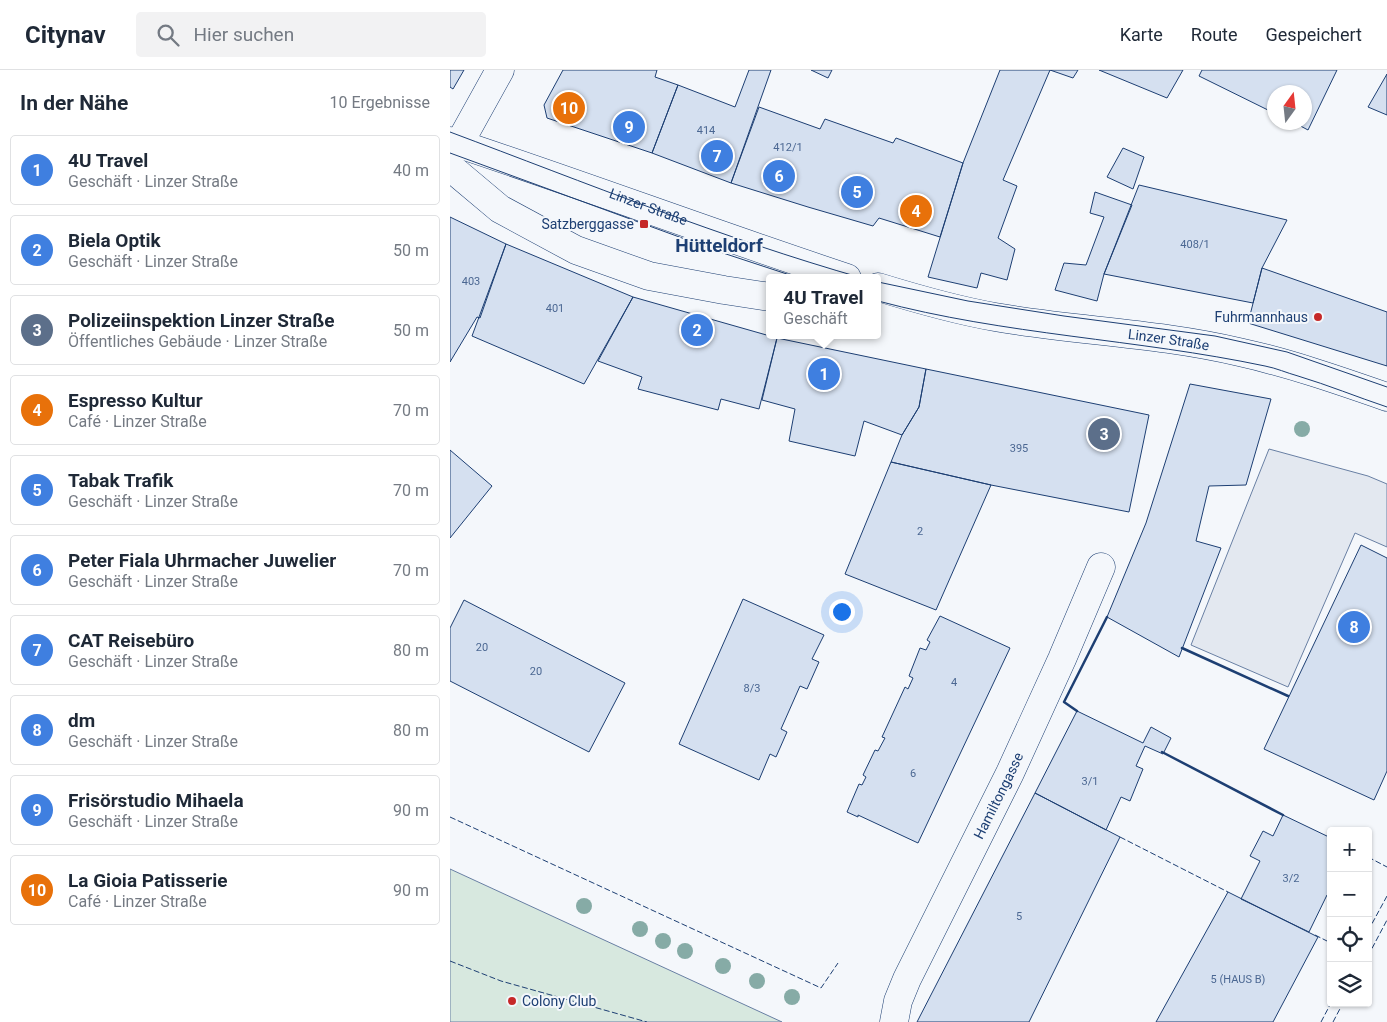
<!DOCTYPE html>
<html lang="de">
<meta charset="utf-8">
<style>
body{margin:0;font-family:Roboto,sans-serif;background:#f2f2f3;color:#1f2937}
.controls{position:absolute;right:15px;bottom:15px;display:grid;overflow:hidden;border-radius:5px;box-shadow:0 1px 4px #0004}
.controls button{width:45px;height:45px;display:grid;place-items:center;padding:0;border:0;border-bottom:1px solid #e0e1e3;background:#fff;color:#1f2937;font:25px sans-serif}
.compass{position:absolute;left:817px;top:15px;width:45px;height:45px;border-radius:50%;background:#fff;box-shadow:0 1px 4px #0004;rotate:15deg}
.you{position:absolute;left:391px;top:541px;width:18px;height:18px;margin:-12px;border:4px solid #fff;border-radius:50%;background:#1a73e8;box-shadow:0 0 0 8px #1a73e833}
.badge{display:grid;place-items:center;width:32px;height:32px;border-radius:50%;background:#db2777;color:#fff;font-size:16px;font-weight:700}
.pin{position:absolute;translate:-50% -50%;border:2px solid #fff;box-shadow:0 1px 5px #0006}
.popup{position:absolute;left:316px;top:204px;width:115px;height:65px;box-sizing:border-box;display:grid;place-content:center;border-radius:5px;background:#fff;filter:drop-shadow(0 1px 4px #0005);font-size:16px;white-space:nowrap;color:#747a83}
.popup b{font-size:19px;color:#1f2937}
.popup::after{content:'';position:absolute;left:50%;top:100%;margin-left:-10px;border:10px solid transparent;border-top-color:#fff}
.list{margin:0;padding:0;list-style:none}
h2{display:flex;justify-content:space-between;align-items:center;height:65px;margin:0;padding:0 20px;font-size:21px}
h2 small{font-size:16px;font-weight:400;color:#747a83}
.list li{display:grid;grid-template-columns:32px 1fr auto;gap:15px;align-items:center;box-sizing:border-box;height:70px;margin:0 10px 10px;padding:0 10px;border:1px solid #e0e1e3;border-radius:5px}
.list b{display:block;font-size:19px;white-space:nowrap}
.list p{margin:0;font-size:16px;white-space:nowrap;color:#747a83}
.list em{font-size:16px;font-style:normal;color:#747a83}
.icon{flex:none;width:28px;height:28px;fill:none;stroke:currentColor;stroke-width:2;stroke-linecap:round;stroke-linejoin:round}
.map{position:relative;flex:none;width:937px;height:952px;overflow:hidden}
header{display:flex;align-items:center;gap:30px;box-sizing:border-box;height:70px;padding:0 25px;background:#fff;border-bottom:1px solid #e0e1e3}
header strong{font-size:24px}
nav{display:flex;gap:28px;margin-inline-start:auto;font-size:18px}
.search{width:350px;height:45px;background:#f2f2f3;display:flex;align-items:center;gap:12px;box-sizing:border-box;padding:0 18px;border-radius:5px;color:#747a83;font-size:19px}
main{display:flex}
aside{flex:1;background:#fff}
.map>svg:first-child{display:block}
.green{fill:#d7e8df;stroke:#687fa3}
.parking{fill:#e3e8f0;stroke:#687fa3}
.building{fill:#d5e0f0;stroke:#1d3f73}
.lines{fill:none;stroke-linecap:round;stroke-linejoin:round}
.minor-casing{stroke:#1d3f73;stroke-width:29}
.secondary-casing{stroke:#1d3f73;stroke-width:29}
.minor{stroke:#f4f7fb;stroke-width:28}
.secondary{stroke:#f4f7fb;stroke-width:28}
.tram{stroke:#1d3f73;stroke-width:1}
.fence{stroke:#1d3f73;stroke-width:1;stroke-dasharray:6 2.5;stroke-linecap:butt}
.wall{stroke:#1d3f73;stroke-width:2.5}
.tree{fill:#86aba6}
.poi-dot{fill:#c62828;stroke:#f4f7fb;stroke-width:2}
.labels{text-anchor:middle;stroke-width:4;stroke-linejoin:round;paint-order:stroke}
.number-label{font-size:11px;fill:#4b6792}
.street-label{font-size:14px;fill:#1d3f73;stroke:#f4f7fb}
.poi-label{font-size:14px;fill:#1d3f73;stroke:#f4f7fb;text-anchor:end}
.district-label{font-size:19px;font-weight:bold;fill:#1d3f73;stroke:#f4f7fb}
</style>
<header>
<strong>Citynav</strong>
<div class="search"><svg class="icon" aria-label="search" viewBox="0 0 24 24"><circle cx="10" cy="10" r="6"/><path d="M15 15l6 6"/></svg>Hier suchen</div>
<nav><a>Karte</a><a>Route</a><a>Gespeichert</a></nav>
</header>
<main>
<aside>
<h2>In der Nähe<small>10 Ergebnisse</small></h2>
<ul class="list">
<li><span class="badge" style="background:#3f7fe0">1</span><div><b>4U Travel</b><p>Geschäft · Linzer Straße</p></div><em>40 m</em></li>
<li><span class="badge" style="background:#3f7fe0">2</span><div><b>Biela Optik</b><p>Geschäft · Linzer Straße</p></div><em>50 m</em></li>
<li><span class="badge" style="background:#5c6f8a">3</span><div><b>Polizeiinspektion Linzer Straße</b><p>Öffentliches Gebäude · Linzer Straße</p></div><em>50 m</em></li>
<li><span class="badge" style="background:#e8710a">4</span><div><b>Espresso Kultur</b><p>Café · Linzer Straße</p></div><em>70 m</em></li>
<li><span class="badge" style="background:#3f7fe0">5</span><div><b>Tabak Trafik</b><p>Geschäft · Linzer Straße</p></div><em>70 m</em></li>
<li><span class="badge" style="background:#3f7fe0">6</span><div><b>Peter Fiala Uhrmacher Juwelier</b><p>Geschäft · Linzer Straße</p></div><em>70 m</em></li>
<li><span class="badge" style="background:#3f7fe0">7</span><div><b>CAT Reisebüro</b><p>Geschäft · Linzer Straße</p></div><em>80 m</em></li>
<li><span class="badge" style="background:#3f7fe0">8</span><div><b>dm</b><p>Geschäft · Linzer Straße</p></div><em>80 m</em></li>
<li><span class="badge" style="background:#3f7fe0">9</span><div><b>Frisörstudio Mihaela</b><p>Geschäft · Linzer Straße</p></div><em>90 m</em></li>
<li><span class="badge" style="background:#e8710a">10</span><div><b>La Gioia Patisserie</b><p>Café · Linzer Straße</p></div><em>90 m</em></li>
</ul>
</aside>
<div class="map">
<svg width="937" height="952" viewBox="0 0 937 952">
<rect width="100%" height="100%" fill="#f4f7fb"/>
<path class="green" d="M0,799L332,952H0Z"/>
<path class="parking" d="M819,379L918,406L937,414V477L905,463L838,617L741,575Z"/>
<path class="building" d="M0,0H14L3,19L0,17Z
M113,0H207L205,7L228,15L202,83L97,48L94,35Z
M299,0H321L281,113L202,83L228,15L285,37Z
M361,0H382L378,8Z
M550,0H600L553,110L567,116L548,168L565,179L557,210L531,203L527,218L478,207L513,93Z
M600,0H628L623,8Z
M649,0H733L717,28Z
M752,0H887L858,60L843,52H854V22H824V43L749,6Z
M937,4V45L918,37Z
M309,37L370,59L375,49L443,73L446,68L513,93L490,167L429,148L423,156L358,137L281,113Z
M673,78L694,87L683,119L657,107Z
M689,115L837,150L812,198L803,233L654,204Z
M645,122L682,135L654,204L647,231L605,220L614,193L636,195L654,147L640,143Z
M0,147L56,174L30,248L27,247L0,292Z
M56,174L183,227L134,314L22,266Z
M812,198L937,242V296L798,253Z
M183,227L327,268L309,339L271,329L268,340L188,319L192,307L148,291Z
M327,268L476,299L469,337L452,365L414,351L405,386L339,371L345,339L312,330Z
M476,299L699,345L679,442L541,415L441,392L452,365L469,337Z
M740,314L821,329L796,415L759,416L746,471L771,478L729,587L657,547L696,453Z
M0,380L42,416L0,468Z
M441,392L541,415L486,540L395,504Z
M911,475L937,488V701L924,730L814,679Z
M293,529L374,565L362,589L369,592L357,619L350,616L331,659L337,662L326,687L320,684L309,710L229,674Z
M14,530L175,613L139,682L0,611V558Z
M490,546L560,578L468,773L408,745V747L397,742L409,714L412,715L416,707L413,705L425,680L428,681L435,668L432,667L455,617L458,619L463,608L459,606L470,578L476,580L480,572L477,570Z
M627,641L693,673L701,657L721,668L713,684L695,676L686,696L693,699L680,731L671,727L656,760L585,723Z
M585,723L670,767L579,952H467Z
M833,745L881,768V826L877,825L859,862L791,829L810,791L800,786L813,761L823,766Z
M778,822L868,867L823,952H706Z"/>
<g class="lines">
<g class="minor-casing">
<g id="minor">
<path d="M9,74L50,0"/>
<path id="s1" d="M444,952L448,931L457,909L560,703L612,589L651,497"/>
</g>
</g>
<g class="secondary-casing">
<g id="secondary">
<path d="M0,71C133,115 264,164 397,208"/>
<path d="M0,97L50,139L126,180L199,206L274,220L320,227"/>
<path id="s2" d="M428,217C467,229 505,240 545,247C625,261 709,263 789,282C839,293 888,310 937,327"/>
</g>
</g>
<use href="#minor" class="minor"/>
<use href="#secondary" class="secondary"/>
<g class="tram">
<path id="s3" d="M0,62C136,113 272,168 412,208"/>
<path d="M0,83L273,183L349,208"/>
<path d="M428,212L518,231L614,246L765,266L837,282L937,317"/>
<path d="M428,231C555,265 687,269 815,296C826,298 837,303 848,306C878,315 907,327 937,337"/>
</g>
<path class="fence" d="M0,747L371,918L388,893
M670,767L778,822
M918,787L937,797
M918,861L937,826
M865,865L881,873
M918,886L937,850
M0,891L51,911L197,952
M871,952L881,933
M883,952L893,933"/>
<path class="wall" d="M732,578L838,626
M627,641L614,632L657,547
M712,682L833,745"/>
</g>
<g class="tree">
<circle cx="852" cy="359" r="8"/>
<circle cx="134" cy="836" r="8"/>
<circle cx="190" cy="859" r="8"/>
<circle cx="213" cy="871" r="8"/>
<circle cx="235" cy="881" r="8"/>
<circle cx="273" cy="896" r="8"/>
<circle cx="307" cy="911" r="8"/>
<circle cx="342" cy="927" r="8"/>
</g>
<g class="poi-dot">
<rect x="189" y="149" width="10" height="10" rx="2.5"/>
<circle cx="868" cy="247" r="5"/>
<circle cx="62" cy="931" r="5"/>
</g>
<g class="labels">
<g class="number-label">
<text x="256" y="64">414</text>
<text x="338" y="81">412/1</text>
<text x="745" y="178">408/1</text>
<text x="21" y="215">403</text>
<text x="105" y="242">401</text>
<text x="569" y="382">395</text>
<text x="470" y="465">2</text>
<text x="32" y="581">20</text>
<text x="86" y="605">20</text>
<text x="504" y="616">4</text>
<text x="302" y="622">8/3</text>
<text x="463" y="707">6</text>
<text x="640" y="715">3/1</text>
<text x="841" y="812">3/2</text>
<text x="569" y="850">5</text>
<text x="788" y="913">5 (HAUS B)</text>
</g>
<g class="street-label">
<text dy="5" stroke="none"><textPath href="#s3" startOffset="212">Linzer Straße</textPath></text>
<text dy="5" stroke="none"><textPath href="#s2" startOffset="296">Linzer Straße</textPath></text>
<text dy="5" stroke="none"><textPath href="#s1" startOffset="250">Hamiltongasse</textPath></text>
</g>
<g class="poi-label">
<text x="184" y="159">Satzberggasse</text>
<text x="858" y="252">Fuhrmannhaus</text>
<text x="72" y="936" text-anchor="start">Colony Club</text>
</g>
<g class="district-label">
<text x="269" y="182">Hütteldorf</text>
</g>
</g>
</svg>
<div class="controls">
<button>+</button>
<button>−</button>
<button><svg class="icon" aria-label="locate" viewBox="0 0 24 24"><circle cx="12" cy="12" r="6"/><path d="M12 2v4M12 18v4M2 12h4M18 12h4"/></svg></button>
<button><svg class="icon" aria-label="layers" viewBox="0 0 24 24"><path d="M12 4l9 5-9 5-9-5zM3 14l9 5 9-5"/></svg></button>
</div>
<svg class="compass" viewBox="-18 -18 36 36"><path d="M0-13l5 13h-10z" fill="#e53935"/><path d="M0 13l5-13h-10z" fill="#747a83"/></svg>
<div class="you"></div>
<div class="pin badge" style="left:374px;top:304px;background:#3f7fe0">1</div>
<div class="popup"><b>4U Travel</b>Geschäft</div>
<div class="pin badge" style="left:247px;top:260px;background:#3f7fe0">2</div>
<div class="pin badge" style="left:654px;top:364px;background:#5c6f8a">3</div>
<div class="pin badge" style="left:466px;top:141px;background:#e8710a">4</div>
<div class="pin badge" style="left:407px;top:122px;background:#3f7fe0">5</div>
<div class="pin badge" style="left:329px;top:106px;background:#3f7fe0">6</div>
<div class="pin badge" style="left:267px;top:86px;background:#3f7fe0">7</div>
<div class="pin badge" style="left:904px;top:557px;background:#3f7fe0">8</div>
<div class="pin badge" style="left:179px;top:57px;background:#3f7fe0">9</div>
<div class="pin badge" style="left:119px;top:38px;background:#e8710a">10</div>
</div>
</main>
